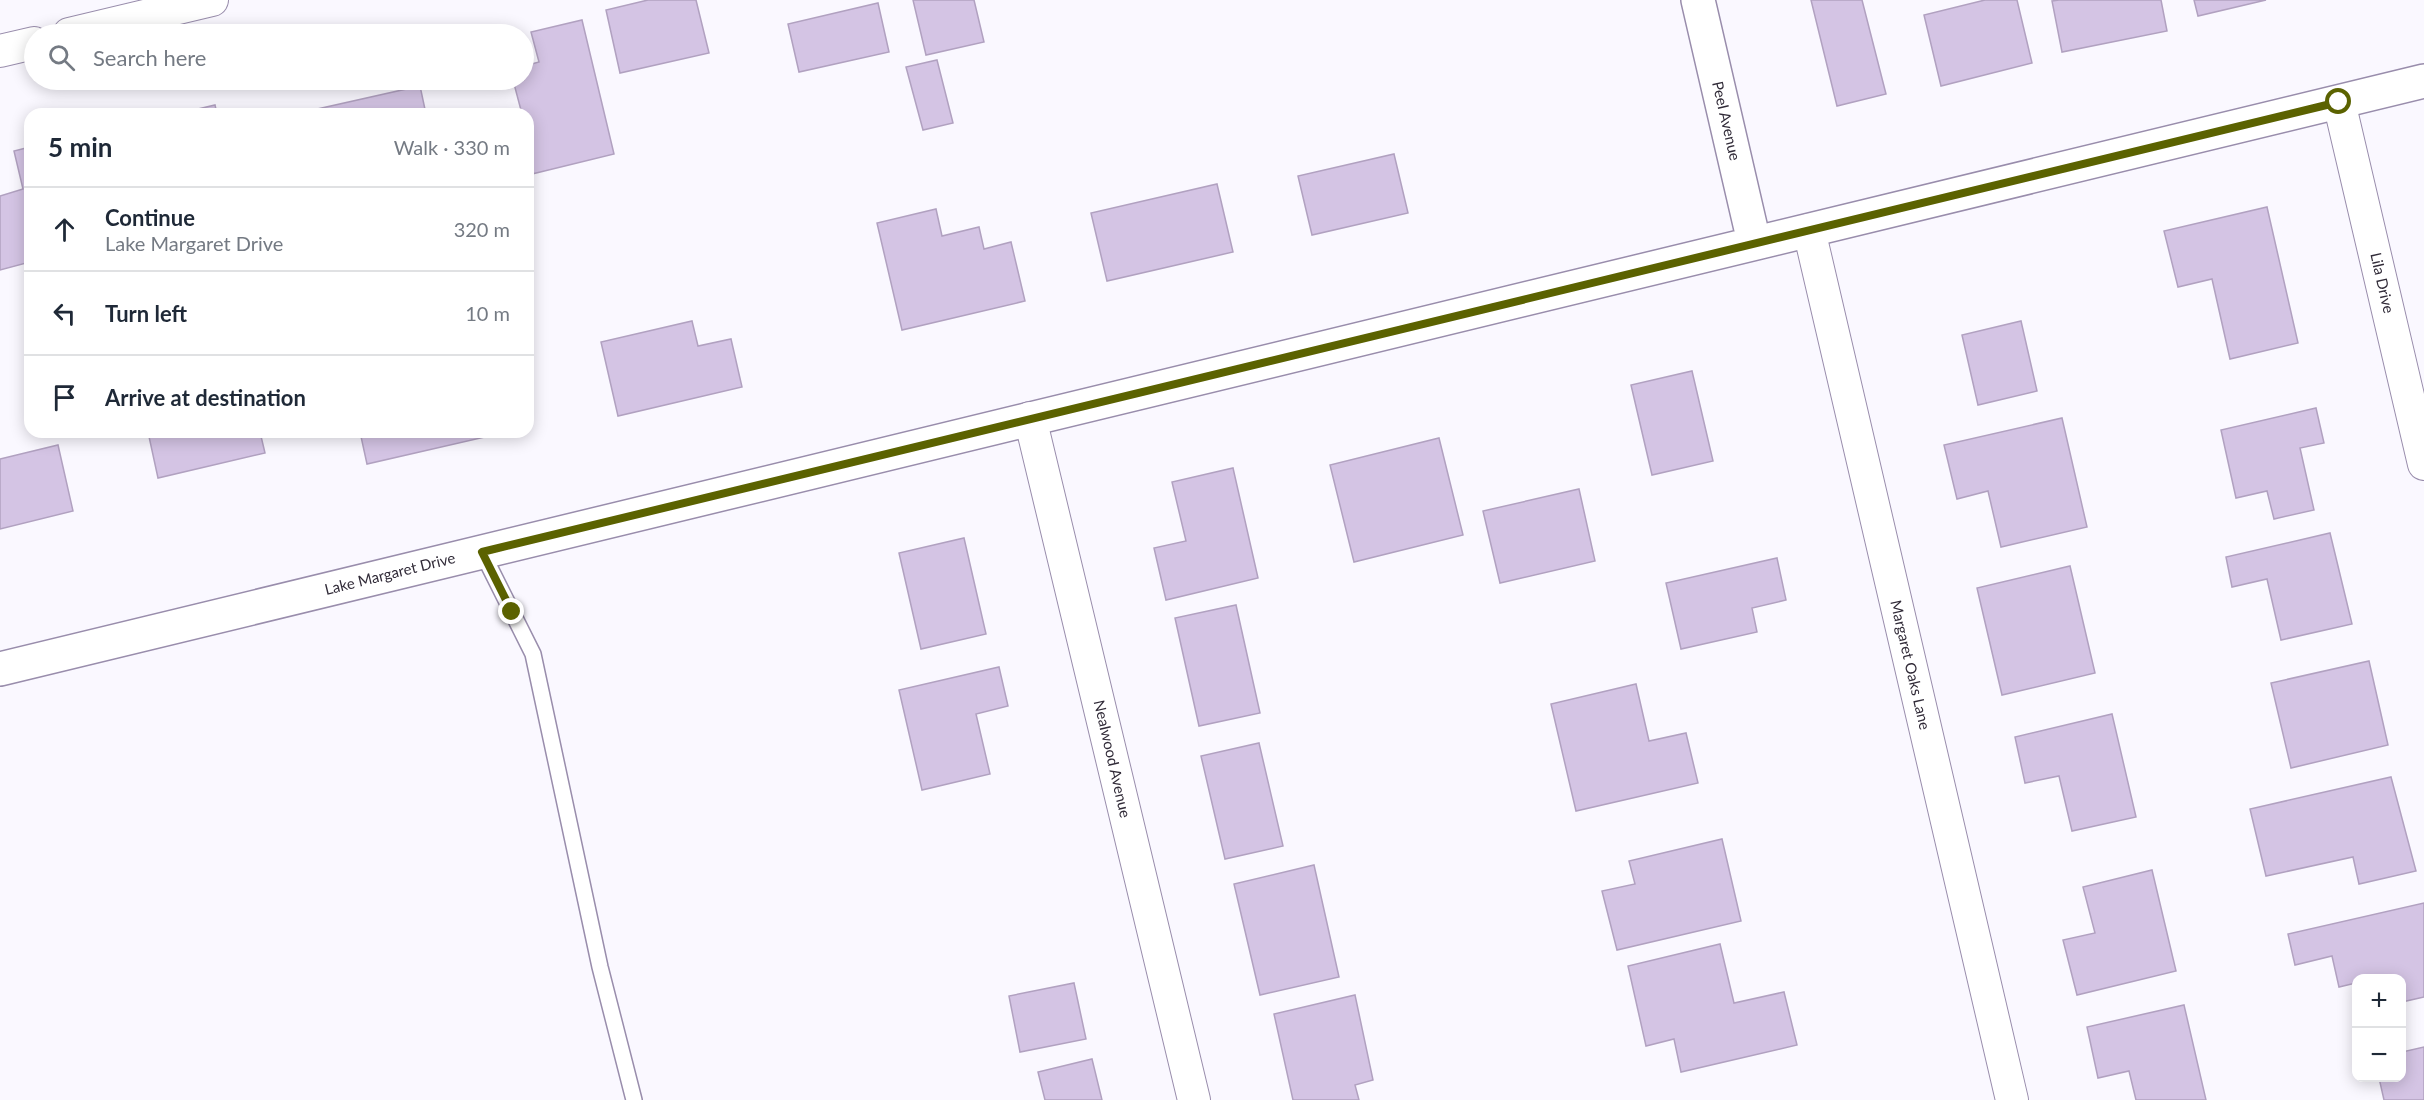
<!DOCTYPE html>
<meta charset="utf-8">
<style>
body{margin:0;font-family:Lato,sans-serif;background:#f2f2f3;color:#1f2937}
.controls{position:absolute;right:18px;bottom:18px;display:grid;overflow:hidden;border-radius:12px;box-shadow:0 3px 15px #0003}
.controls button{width:54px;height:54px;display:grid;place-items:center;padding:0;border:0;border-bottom:2px solid #e0e1e3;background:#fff;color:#1f2937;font:30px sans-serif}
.stop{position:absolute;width:18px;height:18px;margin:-14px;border:4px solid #5b6200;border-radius:50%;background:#fff}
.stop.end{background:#5b6200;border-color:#fff;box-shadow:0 2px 6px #0008}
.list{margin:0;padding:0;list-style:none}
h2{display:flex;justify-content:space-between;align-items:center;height:78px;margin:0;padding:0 24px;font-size:26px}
h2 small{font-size:20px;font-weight:400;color:#747a83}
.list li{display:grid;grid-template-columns:39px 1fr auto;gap:18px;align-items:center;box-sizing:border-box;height:84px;padding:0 24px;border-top:2px solid #e0e1e3}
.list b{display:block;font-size:22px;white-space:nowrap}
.list p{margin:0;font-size:20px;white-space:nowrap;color:#747a83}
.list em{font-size:20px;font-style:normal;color:#747a83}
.icon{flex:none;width:33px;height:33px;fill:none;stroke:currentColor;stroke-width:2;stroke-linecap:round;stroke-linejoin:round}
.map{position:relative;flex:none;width:2424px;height:1100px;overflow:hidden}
.search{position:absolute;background:#fff;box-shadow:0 3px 15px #0003;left:24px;top:24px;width:510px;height:66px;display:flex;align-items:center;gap:15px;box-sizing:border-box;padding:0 21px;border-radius:33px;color:#747a83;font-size:22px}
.panel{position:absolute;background:#fff;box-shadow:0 3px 15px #0003;left:24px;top:108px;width:510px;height:330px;border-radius:18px}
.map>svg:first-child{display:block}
.building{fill:#d4c4e4;stroke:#b1a1c0;stroke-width:1.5}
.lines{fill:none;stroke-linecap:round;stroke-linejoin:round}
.lane-casing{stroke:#998dac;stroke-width:18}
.street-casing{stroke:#998dac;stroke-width:34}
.secondary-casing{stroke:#998dac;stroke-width:36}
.lane{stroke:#fff;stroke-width:15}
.street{stroke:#fff;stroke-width:32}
.secondary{stroke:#fff;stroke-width:33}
.route{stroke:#5b6200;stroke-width:8}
.labels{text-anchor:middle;stroke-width:5;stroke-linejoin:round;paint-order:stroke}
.street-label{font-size:15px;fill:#312b38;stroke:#fff}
</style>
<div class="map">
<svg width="2424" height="1100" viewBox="0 0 2424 1100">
<rect width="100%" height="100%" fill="#faf8ff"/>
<path class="building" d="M648,0H696L709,53L620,73L606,10Z
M913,0H974L984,42L926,55Z
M1811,0H1862L1886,94L1837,106Z
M1985,0H2017L2032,63L1941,86L1924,15Z
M2059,0H2161L2167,31L2062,52L2052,1Z
M2194,0H2266L2198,16Z
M878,3L889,52L799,72L788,24Z
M582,20L614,154L528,175V114H522L513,80H524V66L539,62L531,32Z
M937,60L953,123L923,130L906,67Z
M420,86L426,114H295Z
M215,105L217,114H177Z
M30,147V262L0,270V196L23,189L14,151Z
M1394,154L1408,213L1312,235L1298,176Z
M1217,184L1233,252L1107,281L1091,213Z
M2267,207L2298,343L2230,359L2212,279L2178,287L2164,231Z
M936,209L942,236L979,227L984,249L1011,242L1025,301L902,330L877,223Z
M692,321L698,346L731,339L742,387L618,416L601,342Z
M2021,321L2037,391L1978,405L1962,335Z
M1692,371L1713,461L1652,475L1631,385Z
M2316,408L2324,443L2300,448L2314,510L2274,519L2267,491L2236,498L2221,430Z
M2062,418L2087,527L2001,547L1988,491L1957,499L1944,445Z
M148,432H260L265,453L158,478Z
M360,432H484L485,437L367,464Z
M1439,438L1463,535L1354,562L1330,465Z
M58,445L73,511L0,529V459Z
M1233,468L1258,578L1166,600L1154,548L1186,541L1172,482Z
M1579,489L1595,561L1500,583L1483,511Z
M2330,533L2352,624L2281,640L2267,579L2232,587L2226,557Z
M964,538L986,634L921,649L899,553Z
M1777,558L1786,600L1752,608L1757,632L1681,649L1666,583Z
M2070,566L2095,673L2002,695L1977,588Z
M1236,605L1260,713L1199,726L1175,618Z
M2369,661L2388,745L2291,768L2271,683Z
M999,667L1008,706L976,714L990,774L922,790L899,690Z
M1636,684L1649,741L1686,733L1698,783L1576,811L1551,704Z
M2112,714L2136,817L2072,831L2059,776L2025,783L2015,737Z
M1259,743L1283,846L1225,859L1201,756Z
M2391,777L2416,871L2359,884L2353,857L2266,876L2250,809Z
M1722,839L1741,921L1617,950L1602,891L1635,884L1629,861Z
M1314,865L1339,977L1260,995L1234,884Z
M2152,870L2176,971L2077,995L2063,940L2095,933L2083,887Z
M2424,903V997L2402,1002V978H2356V983L2339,987L2332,956L2295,965L2288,934Z
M1720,944L1734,1003L1784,992L1797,1045L1681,1072L1674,1039L1646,1046L1628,966Z
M1074,983L1086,1039L1020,1052L1009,996Z
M1355,995L1373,1080L1355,1085L1359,1100H1293L1274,1014Z
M2184,1005L2206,1100H2136L2129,1071L2098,1078L2087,1027Z
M2424,1047V1100H2384L2379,1078H2402V1052Z
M1092,1059L1102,1100H1045L1038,1072Z"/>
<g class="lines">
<g class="lane-casing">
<path id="lane" d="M482,552L533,654L600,967L634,1100"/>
</g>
<g class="street-casing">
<path id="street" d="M69,34L212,0
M0,51L34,43
M2339,102L2424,464
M1809,230L2012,1100
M1030,418L1194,1100"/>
</g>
<g class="secondary-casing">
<path id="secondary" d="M1698,0L1754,242
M0,669L2424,81"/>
</g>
<use href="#lane" class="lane"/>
<use href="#street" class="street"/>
<use href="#secondary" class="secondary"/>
</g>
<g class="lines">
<path class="route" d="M512,612L482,552L2339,102"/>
</g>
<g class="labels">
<g class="street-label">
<text transform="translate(1726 121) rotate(77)" y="5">Peel Avenue</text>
<text transform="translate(2382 283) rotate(77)" y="5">Lila Drive</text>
<text transform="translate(390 574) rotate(-14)" y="5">Lake Margaret Drive</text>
<text transform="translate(1910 665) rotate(77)" y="5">Margaret Oaks Lane</text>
<text transform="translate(1112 759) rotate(77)" y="5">Nealwood Avenue</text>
</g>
</g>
</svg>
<div class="controls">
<button>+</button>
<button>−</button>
</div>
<div class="stop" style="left:2339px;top:102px"></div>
<div class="stop end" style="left:512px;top:612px"></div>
<div class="search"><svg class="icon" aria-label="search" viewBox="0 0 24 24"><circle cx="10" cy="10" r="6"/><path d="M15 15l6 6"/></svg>Search here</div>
<section class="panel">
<h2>5 min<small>Walk · 330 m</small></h2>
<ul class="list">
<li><svg class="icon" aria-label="ahead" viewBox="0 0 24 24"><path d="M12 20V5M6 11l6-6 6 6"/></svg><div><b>Continue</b><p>Lake Margaret Drive</p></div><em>320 m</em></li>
<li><svg class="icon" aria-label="left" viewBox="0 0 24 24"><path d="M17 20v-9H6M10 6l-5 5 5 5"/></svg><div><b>Turn left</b></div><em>10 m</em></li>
<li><svg class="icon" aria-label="arrive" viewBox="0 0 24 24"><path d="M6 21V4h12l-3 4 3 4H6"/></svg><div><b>Arrive at destination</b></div></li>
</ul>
</section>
</div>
